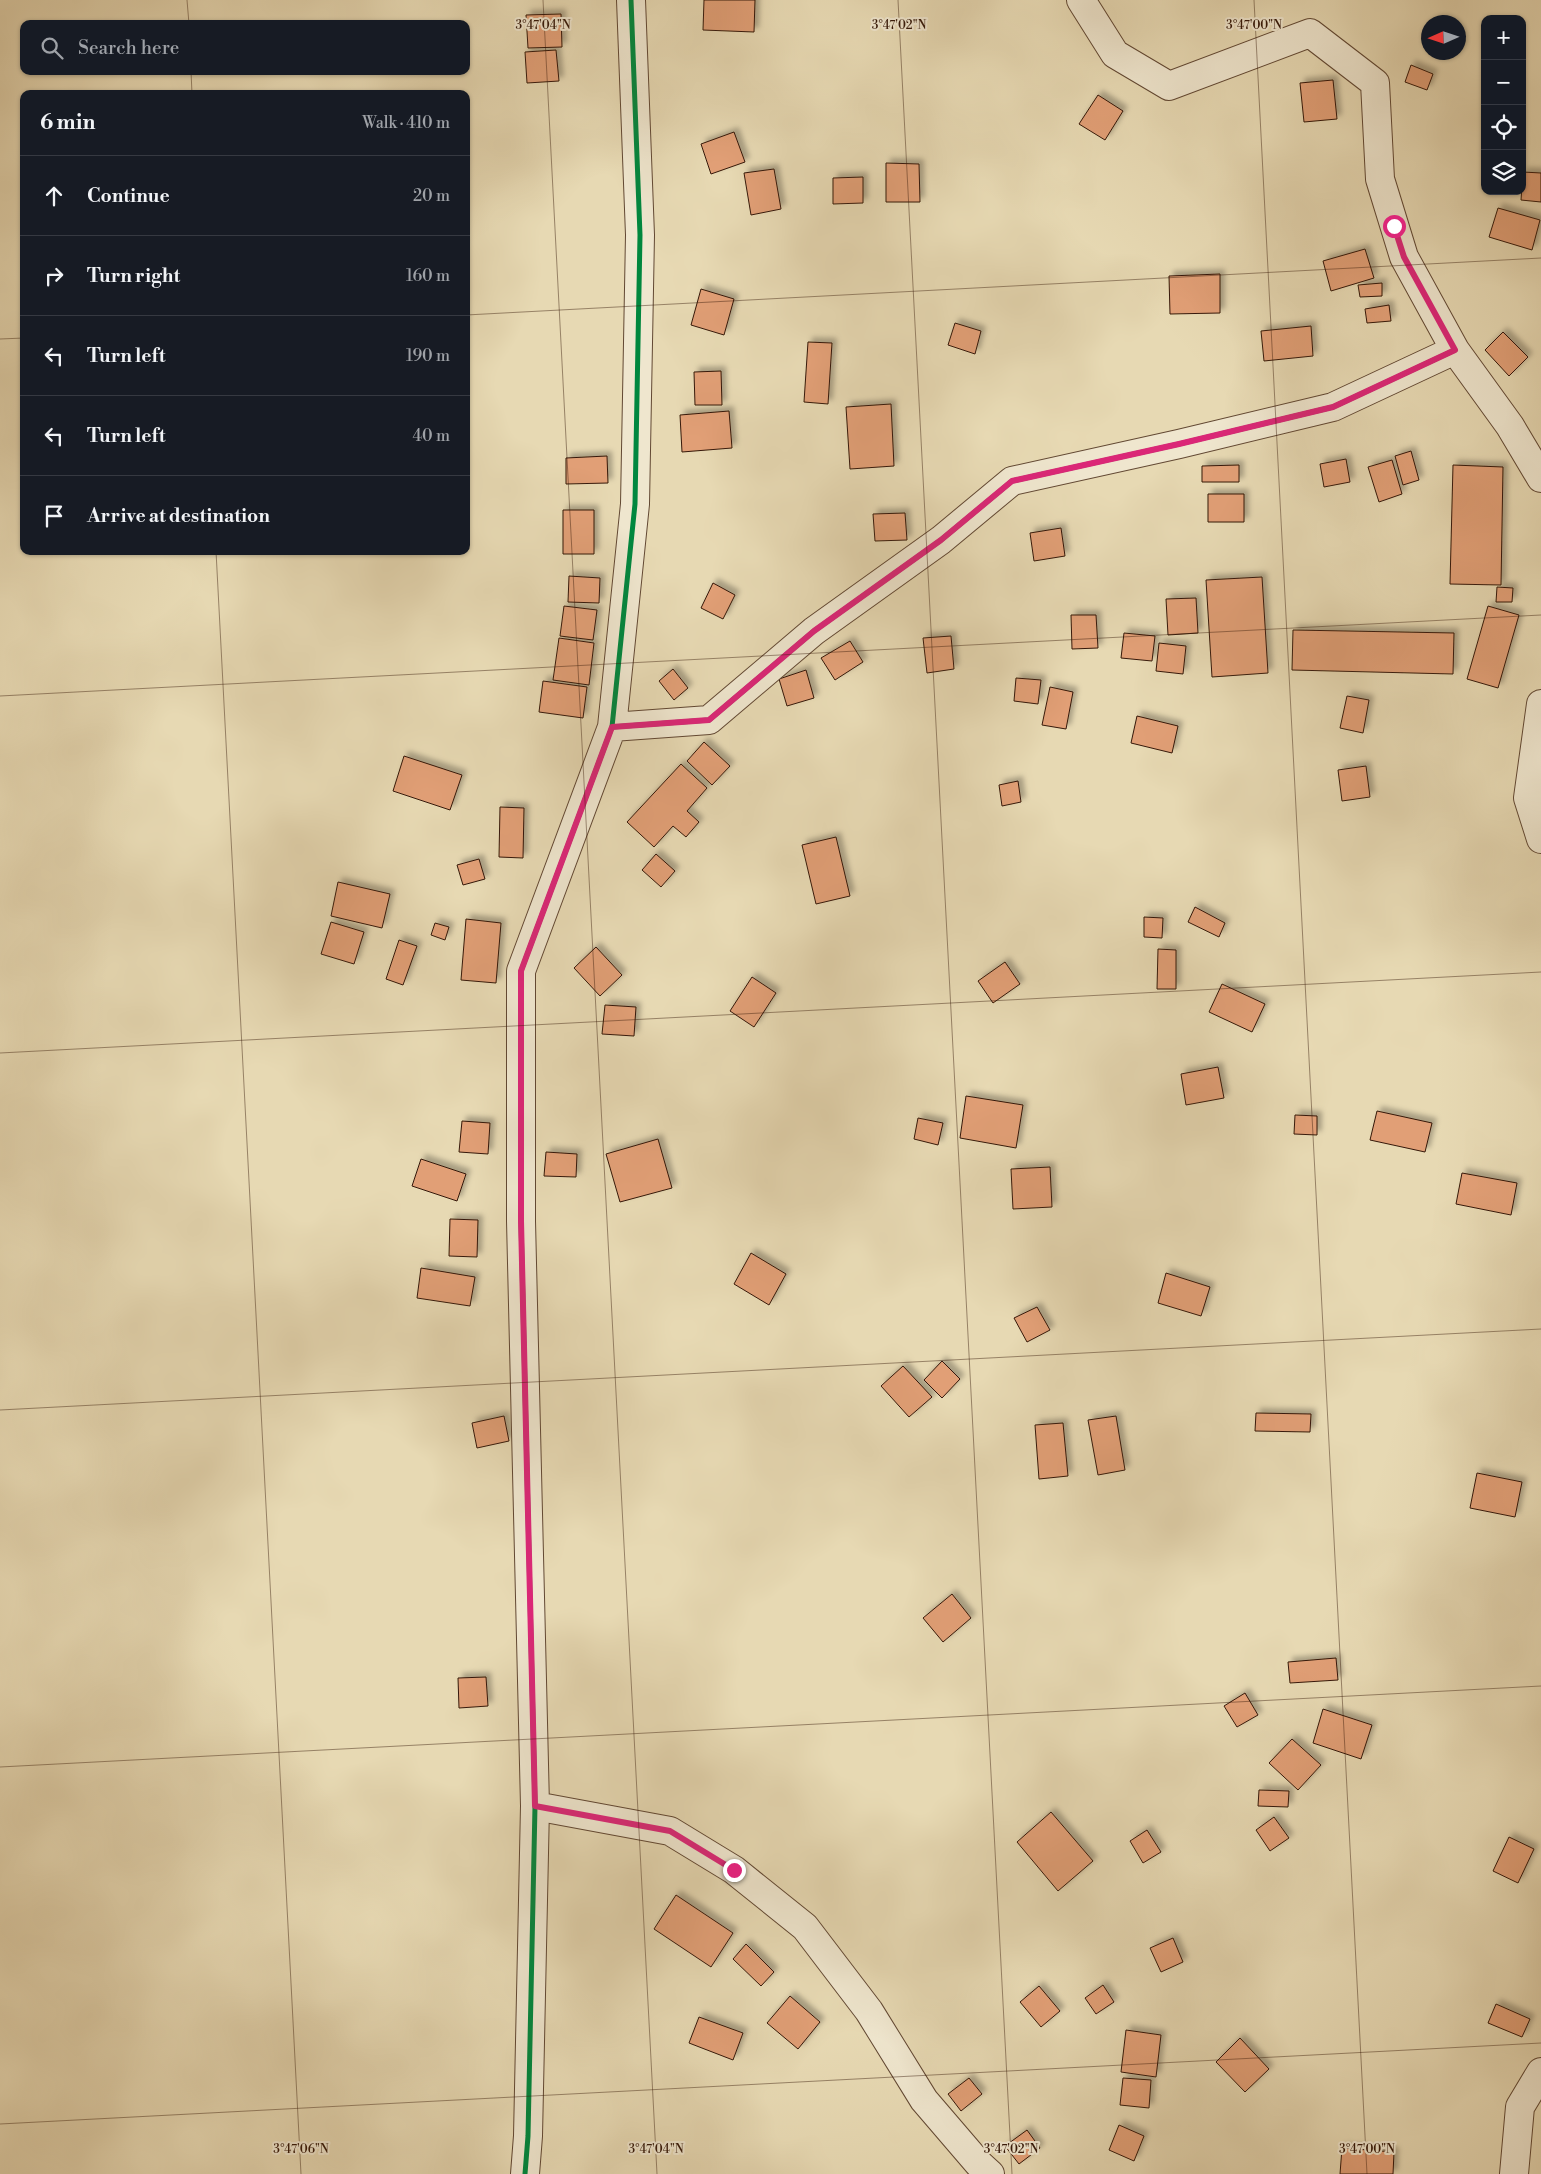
<!DOCTYPE html>
<meta charset="utf-8">
<style>
body{margin:0;font-family:"Libre Bodoni",serif;background:#20242c;color:#f1f3f6}
.controls{position:absolute;right:15px;top:15px;display:grid;overflow:hidden;border-radius:10px;box-shadow:0 1px 4px #0004}
.controls button{width:45px;height:45px;display:grid;place-items:center;padding:0;border:0;border-bottom:1px solid #363941;background:#171b24;color:#f1f3f6;font:25px sans-serif}
.compass{position:absolute;left:1421px;top:15px;width:45px;height:45px;border-radius:50%;background:#171b24;box-shadow:0 1px 4px #0004;rotate:267deg}
.stop{position:absolute;width:15px;height:15px;margin:-11px;border:4px solid #db2777;border-radius:50%;background:#fff}
.stop.end{background:#db2777;border-color:#fff;box-shadow:0 1px 5px #0008}
.list{margin:0;padding:0;list-style:none}
h2{display:flex;justify-content:space-between;align-items:center;height:65px;margin:0;padding:0 20px;font-size:21px}
h2 small{font-size:16px;font-weight:400;color:#9ea1a6}
.list li{display:grid;grid-template-columns:32px 1fr auto;gap:15px;align-items:center;box-sizing:border-box;height:80px;padding:0 20px;border-top:1px solid #363941}
.list b{display:block;font-size:19px;white-space:nowrap}
.list em{font-size:16px;font-style:normal;color:#9ea1a6}
.icon{flex:none;width:28px;height:28px;fill:none;stroke:currentColor;stroke-width:2;stroke-linecap:round;stroke-linejoin:round}
.map{position:relative;flex:none;width:1541px;height:2174px;overflow:hidden}
.search{position:absolute;background:#171b24;box-shadow:0 1px 4px #0004;left:20px;top:20px;width:450px;height:55px;display:flex;align-items:center;gap:12px;box-sizing:border-box;padding:0 18px;border-radius:10px;color:#9ea1a6;font-size:19px}
.panel{position:absolute;background:#171b24;box-shadow:0 1px 4px #0004;left:20px;top:90px;width:450px;height:465px;border-radius:10px}
.map>svg:first-child{display:block}
.building{fill:#e19f76;stroke:#351808;filter:url(#shadow)}
.lines{fill:none;stroke-linecap:round;stroke-linejoin:round}
.minor-casing{stroke:#624833;stroke-width:30}
.minor{stroke:#efe6ce;stroke-width:28}
.cycleway-casing{stroke:#efe6ce;stroke-width:8}
.cycleway{stroke:#00873e;stroke-width:5}
.route{stroke:#db2777;stroke-width:6}
.ticks{fill:none;stroke:#351808;stroke-width:1;stroke-opacity:0.45}
.ticks-label{font-size:12px;text-anchor:middle;fill:#351808;stroke:#efe6ce;stroke-width:4;stroke-linejoin:round;paint-order:stroke}
</style>
<div class="map">
<svg width="1541" height="2174" viewBox="0 0 1541 2174">
<defs>
<filter id="shadow"><feDropShadow dx="4.5" dy="-4.5" stdDeviation="2.5" flood-color="#0004"/></filter>
</defs>
<rect width="100%" height="100%" fill="#e7d9b3"/>
<filter id="stains"><feTurbulence type="fractalNoise" baseFrequency=".004" numOctaves="4"/><feColorMatrix values="0 0 0 0 .2 0 0 0 0 .09 0 0 0 0 .02 0 0 0 .5 -.17"/></filter>
<radialGradient id="worn" r=".72"><stop offset=".6" stop-color="#630" stop-opacity="0"/><stop offset="1" stop-color="#630" stop-opacity=".3"/></radialGradient>
<path class="building" d="M704,0H755L754,32L703,30Z
M561,14L562,47L528,48L526,15Z
M556,50L559,81L527,83L525,52Z
M1411,65L1433,74L1427,90L1405,82Z
M1333,80L1337,119L1304,122L1300,83Z
M1098,95L1123,111L1105,140L1079,124Z
M734,132L745,162L711,174L701,144Z
M886,163L919,164L920,202H886Z
M774,169L781,209L751,215L744,173Z
M1523,172L1541,173V202L1521,200Z
M863,177V203L833,204V178Z
M1498,208L1540,220L1532,250L1489,237Z
M1365,249L1374,278L1331,291L1323,261Z
M1220,274V313L1170,314L1169,276Z
M1382,283V296L1360,297L1358,285Z
M701,289L734,299L724,335L691,325Z
M1389,305L1391,321L1367,323L1365,309Z
M955,323L981,331L975,354L948,345Z
M1311,326L1313,356L1264,361L1261,331Z
M1503,332L1528,357L1509,376L1485,350Z
M808,342L832,343L828,404L804,402Z
M721,371L722,405H695L694,372Z
M891,404L894,466L850,469L846,407Z
M729,411L732,448L682,452L680,415Z
M1411,451L1419,480L1403,485L1395,456Z
M607,456L608,483L566,484V458Z
M1346,459L1350,482L1324,487L1320,464Z
M1392,460L1402,494L1379,502L1368,467Z
M1239,465V482H1202V466Z
M1453,465L1503,467L1501,585L1450,584Z
M1208,494H1244V522H1208Z
M563,510H594V554H563Z
M905,513L907,540L875,541L873,514Z
M1061,528L1065,556L1034,561L1030,533Z
M569,576L600,578L599,603L568,602Z
M1262,577L1268,673L1212,677L1206,580Z
M713,583L735,595L723,619L701,608Z
M1497,587L1513,588L1512,602H1496Z
M1196,598L1198,633L1168,635L1166,599Z
M564,606L597,610L593,640L560,636Z
M1488,606L1519,615L1498,688L1467,679Z
M1071,615H1096L1098,648L1072,649Z
M1293,630L1454,633L1453,674L1292,670Z
M1124,633L1155,636L1152,661L1121,658Z
M951,636L954,669L927,673L923,638Z
M559,638L594,643L589,685L553,680Z
M850,641L863,662L835,680L821,658Z
M1159,643L1186,646L1183,674L1156,671Z
M673,669L688,688L674,700L659,681Z
M806,670L814,698L787,706L779,679Z
M1016,678L1041,680L1038,704L1014,701Z
M543,681L587,687L583,718L539,712Z
M1050,687L1073,692L1066,729L1042,725Z
M1347,696L1369,700L1363,733L1340,728Z
M1137,716L1178,726L1172,753L1131,743Z
M704,742L730,766L712,785L687,761Z
M404,756L462,775L450,810L393,791Z
M681,764L707,788L687,811L699,822L686,837L673,826L654,847L627,822Z
M1366,766L1370,797L1342,801L1338,770Z
M1018,781L1021,802L1002,806L999,785Z
M500,807L524,808L523,858L499,857Z
M836,837L850,896L816,904L802,845Z
M656,854L675,871L661,887L642,870Z
M479,859L485,879L463,885L457,865Z
M338,882L390,894L382,928L331,916Z
M1195,907L1225,923L1219,937L1188,922Z
M1144,917L1163,918L1162,938L1144,937Z
M466,919L501,923L496,983L461,980Z
M331,922L364,932L354,964L321,954Z
M435,923L449,927L445,940L431,935Z
M399,940L417,946L403,985L386,979Z
M596,947L622,975L600,996L574,968Z
M1158,949L1176,950V989H1157Z
M1005,962L1020,984L993,1003L978,981Z
M752,977L776,993L754,1027L730,1011Z
M1222,984L1265,1004L1252,1032L1209,1012Z
M605,1005L636,1007L634,1036L602,1034Z
M1218,1067L1224,1098L1186,1105L1181,1074Z
M966,1096L1023,1105L1016,1148L960,1138Z
M1377,1111L1432,1123L1425,1152L1370,1140Z
M1295,1115L1317,1116V1135L1294,1134Z
M918,1118L943,1123L938,1145L914,1139Z
M462,1121L490,1123L488,1154L459,1152Z
M658,1139L672,1188L620,1202L606,1154Z
M546,1152L577,1154L576,1177L544,1176Z
M421,1159L466,1174L457,1201L412,1186Z
M1050,1167L1052,1207L1013,1209L1011,1169Z
M1462,1173L1517,1183L1511,1215L1456,1204Z
M450,1219L478,1220L477,1257L449,1256Z
M751,1253L786,1274L769,1305L734,1284Z
M421,1268L475,1277L470,1306L417,1298Z
M1166,1273L1210,1287L1201,1316L1158,1303Z
M1037,1307L1050,1330L1027,1342L1014,1318Z
M942,1361L960,1379L942,1398L924,1380Z
M903,1366L932,1397L909,1417L881,1386Z
M1256,1413L1311,1414L1310,1432L1255,1431Z
M504,1416L509,1441L477,1448L472,1423Z
M1116,1416L1125,1470L1098,1475L1088,1420Z
M1063,1423L1068,1476L1039,1479L1035,1425Z
M1477,1473L1522,1482L1515,1517L1470,1508Z
M952,1594L971,1618L943,1642L923,1618Z
M1336,1658L1338,1680L1290,1683L1288,1662Z
M486,1677L488,1706L459,1708L458,1678Z
M1245,1693L1258,1715L1237,1727L1224,1706Z
M1323,1709L1372,1725L1361,1759L1313,1743Z
M1292,1739L1321,1765L1298,1790L1269,1763Z
M1259,1790L1289,1791L1288,1807L1258,1806Z
M1051,1812L1093,1861L1058,1891L1017,1842Z
M1274,1817L1289,1838L1270,1851L1256,1830Z
M1147,1830L1161,1852L1143,1863L1130,1841Z
M1509,1837L1534,1849L1518,1883L1493,1871Z
M676,1895L733,1933L711,1967L654,1929Z
M1173,1938L1183,1962L1161,1972L1150,1948Z
M746,1944L774,1972L761,1986L733,1959Z
M1103,1985L1114,2002L1096,2014L1085,1998Z
M1039,1986L1060,2011L1041,2027L1020,2002Z
M790,1996L820,2022L798,2049L767,2023Z
M1496,2004L1530,2019L1522,2037L1488,2023Z
M699,2017L743,2033L733,2060L689,2043Z
M1126,2030L1161,2035L1156,2077L1121,2072Z
M1240,2038L1269,2069L1245,2092L1216,2062Z
M969,2078L982,2094L961,2111L948,2094Z
M1123,2078L1151,2080L1149,2108L1120,2105Z
M1119,2125L1144,2136L1134,2161L1109,2150Z
M1027,2130L1040,2148L1019,2164L1005,2146Z
M1342,2148L1394,2152L1393,2174H1340Z"/>
<g class="lines">
<g class="minor-casing">
<path id="minor" d="M1081,0L1115,54L1169,86L1310,33L1375,83L1380,179L1404,257L1455,350L1510,426L1541,478
M1541,704L1528,798L1541,839
M612,727L709,720L814,631L941,540L1012,481L1179,444L1333,407L1455,350
M535,1806L670,1831L734,1870L805,1927L869,2011L924,2100L978,2163L990,2174
M525,2174L528,2136L535,1806L521,1221V971L612,727L635,504L640,235L631,0
M1514,2174L1520,2107L1541,2072"/>
</g>
<use href="#minor" class="minor"/>
<g class="cycleway-casing">
<path id="cycleway" d="M612,727L709,720L814,631L941,540L1012,481L1179,444L1333,407L1455,350
M525,2174L528,2136L535,1806L521,1221V971L612,727L635,504L640,235L631,0"/>
</g>
<use href="#cycleway" class="cycleway"/>
</g>
<g class="lines">
<path class="route" d="M734,1870L670,1831L535,1806L521,1221V971L612,727L709,720L814,631L941,540L1012,481L1179,444L1333,407L1455,350L1404,257L1394,226"/>
</g>
<path class="ticks" d="M187,0L189,24M543,0L657,2174M898,0L1012,2174M1254,0L1367,2174M191,71L192,94M466,315L1541,258M0,339L24,338M216,551L301,2174M0,696L1541,615M0,1053L1541,972M0,1410L1541,1329M0,1767L1541,1686M0,2124L1541,2043"/>
<g class="ticks-label">
<text x="543" y="29">3°47'04"N</text>
<text x="899" y="29">3°47'02"N</text>
<text x="1254" y="29">3°47'00"N</text>
<text x="301" y="2153">3°47'06"N</text>
<text x="656" y="2153">3°47'04"N</text>
<text x="1011" y="2153">3°47'02"N</text>
<text x="1367" y="2153">3°47'00"N</text>
</g>
<rect width="100%" height="100%" filter="url(#stains)"/>
<rect width="100%" height="100%" fill="url(#worn)"/>
</svg>
<div class="controls">
<button>+</button>
<button>−</button>
<button><svg class="icon" aria-label="locate" viewBox="0 0 24 24"><circle cx="12" cy="12" r="6"/><path d="M12 2v4M12 18v4M2 12h4M18 12h4"/></svg></button>
<button><svg class="icon" aria-label="layers" viewBox="0 0 24 24"><path d="M12 4l9 5-9 5-9-5zM3 14l9 5 9-5"/></svg></button>
</div>
<svg class="compass" viewBox="-18 -18 36 36"><path d="M0-13l5 13h-10z" fill="#e53935"/><path d="M0 13l5-13h-10z" fill="#9ea1a6"/></svg>
<div class="stop" style="left:1394px;top:226px"></div>
<div class="stop end" style="left:734px;top:1870px"></div>
<div class="search"><svg class="icon" aria-label="search" viewBox="0 0 24 24"><circle cx="10" cy="10" r="6"/><path d="M15 15l6 6"/></svg>Search here</div>
<section class="panel">
<h2>6 min<small>Walk · 410 m</small></h2>
<ul class="list">
<li><svg class="icon" aria-label="ahead" viewBox="0 0 24 24"><path d="M12 20V5M6 11l6-6 6 6"/></svg><div><b>Continue</b></div><em>20 m</em></li>
<li><svg class="icon" aria-label="right" viewBox="0 0 24 24"><path d="M7 20v-9h11M14 6l5 5-5 5"/></svg><div><b>Turn right</b></div><em>160 m</em></li>
<li><svg class="icon" aria-label="left" viewBox="0 0 24 24"><path d="M17 20v-9H6M10 6l-5 5 5 5"/></svg><div><b>Turn left</b></div><em>190 m</em></li>
<li><svg class="icon" aria-label="left" viewBox="0 0 24 24"><path d="M17 20v-9H6M10 6l-5 5 5 5"/></svg><div><b>Turn left</b></div><em>40 m</em></li>
<li><svg class="icon" aria-label="arrive" viewBox="0 0 24 24"><path d="M6 21V4h12l-3 4 3 4H6"/></svg><div><b>Arrive at destination</b></div></li>
</ul>
</section>
</div>
